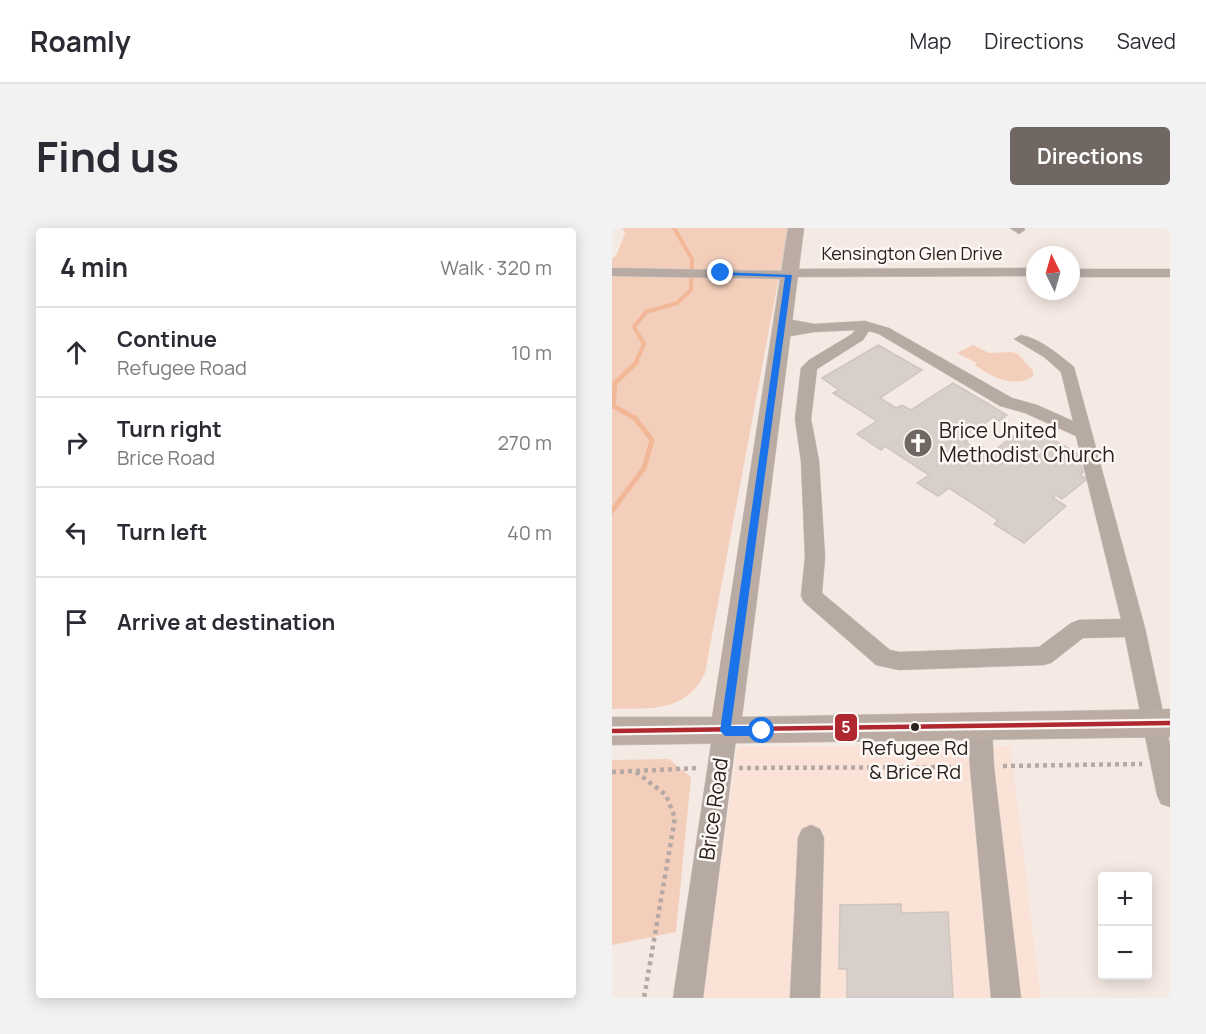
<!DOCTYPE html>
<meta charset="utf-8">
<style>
body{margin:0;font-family:Manrope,sans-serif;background:#f2f2f3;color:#2b2b33}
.controls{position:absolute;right:18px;bottom:18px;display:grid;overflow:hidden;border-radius:6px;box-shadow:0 3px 15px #0003}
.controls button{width:54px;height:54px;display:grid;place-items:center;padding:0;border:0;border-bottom:2px solid #e1e1e2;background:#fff;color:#2b2b33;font:30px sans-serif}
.compass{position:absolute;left:414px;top:18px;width:54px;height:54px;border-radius:50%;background:#fff;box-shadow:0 3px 15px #0003;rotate:355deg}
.stop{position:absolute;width:18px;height:18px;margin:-14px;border:4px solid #1a73e8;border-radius:50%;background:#fff}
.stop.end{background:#1a73e8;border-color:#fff;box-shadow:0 2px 6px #0008}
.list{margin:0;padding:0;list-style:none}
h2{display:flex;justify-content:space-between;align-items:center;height:78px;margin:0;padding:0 24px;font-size:26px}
h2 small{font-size:20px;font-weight:400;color:#7c7c81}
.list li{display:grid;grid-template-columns:39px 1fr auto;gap:18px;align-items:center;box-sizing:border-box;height:90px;padding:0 24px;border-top:2px solid #e1e1e2}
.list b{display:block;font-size:22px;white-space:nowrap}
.list p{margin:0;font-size:20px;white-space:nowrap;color:#7c7c81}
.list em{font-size:20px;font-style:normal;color:#7c7c81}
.icon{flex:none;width:33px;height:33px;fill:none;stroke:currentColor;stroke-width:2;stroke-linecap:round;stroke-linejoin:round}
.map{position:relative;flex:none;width:558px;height:770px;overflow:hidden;border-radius:6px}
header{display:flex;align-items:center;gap:36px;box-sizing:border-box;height:84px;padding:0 30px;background:#fff;border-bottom:2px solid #e1e1e2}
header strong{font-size:28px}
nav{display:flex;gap:33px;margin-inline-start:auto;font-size:21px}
.intro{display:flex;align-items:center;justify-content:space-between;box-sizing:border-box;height:144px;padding:0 36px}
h1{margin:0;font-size:42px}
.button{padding:15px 27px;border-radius:6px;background:#716762;color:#fff;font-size:21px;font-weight:700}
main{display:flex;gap:36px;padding:0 36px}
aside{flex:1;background:#fff;border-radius:6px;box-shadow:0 3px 15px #0003}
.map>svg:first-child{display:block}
.built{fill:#fae2d6}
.green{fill:#f3cfbb}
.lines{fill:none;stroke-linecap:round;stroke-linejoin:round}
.stream-far1{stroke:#f2b797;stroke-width:4}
.stream{stroke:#f2b797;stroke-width:5}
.building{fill:#d9cfca;stroke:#cfc5bf;stroke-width:1.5}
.minor-casing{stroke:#cfc6c1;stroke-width:1}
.major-casing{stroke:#cfc6c1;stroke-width:1}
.path{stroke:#b4a9a4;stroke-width:4.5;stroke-dasharray:4 4;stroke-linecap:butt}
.minor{fill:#b6aaa3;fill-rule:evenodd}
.major{fill:#baaca3;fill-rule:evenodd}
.bus-1-casing{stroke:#fdf8f5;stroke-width:9}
.bus-1{stroke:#af272f;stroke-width:4.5}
.route{fill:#1a73e8}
.bus-dot{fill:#2a211c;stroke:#fdf8f5;stroke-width:2}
.labels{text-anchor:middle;stroke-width:5;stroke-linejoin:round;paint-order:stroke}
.far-street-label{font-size:18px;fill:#2a211c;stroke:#fdf8f5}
.bus-label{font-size:20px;fill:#2a211c;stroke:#fdf8f5}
.poi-label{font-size:21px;fill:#2a211c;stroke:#fdf8f5;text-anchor:start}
.street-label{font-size:21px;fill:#2a211c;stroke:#fdf8f5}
.line-badge{stroke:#fdf8f5;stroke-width:2}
.badge-label{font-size:16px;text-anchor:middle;font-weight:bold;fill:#fff}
</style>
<header>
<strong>Roamly</strong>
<nav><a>Map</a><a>Directions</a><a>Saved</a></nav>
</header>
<div class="intro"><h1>Find us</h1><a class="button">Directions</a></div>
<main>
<aside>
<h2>4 min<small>Walk · 320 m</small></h2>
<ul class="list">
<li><svg class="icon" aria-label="ahead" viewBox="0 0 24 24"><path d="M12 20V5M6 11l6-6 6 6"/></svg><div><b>Continue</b><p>Refugee Road</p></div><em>10 m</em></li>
<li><svg class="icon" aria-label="right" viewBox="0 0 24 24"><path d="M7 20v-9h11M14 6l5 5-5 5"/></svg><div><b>Turn right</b><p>Brice Road</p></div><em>270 m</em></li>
<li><svg class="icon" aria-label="left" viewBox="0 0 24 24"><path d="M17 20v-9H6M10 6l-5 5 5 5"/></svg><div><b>Turn left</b></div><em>40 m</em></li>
<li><svg class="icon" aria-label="arrive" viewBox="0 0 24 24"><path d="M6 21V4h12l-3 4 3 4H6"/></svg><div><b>Arrive at destination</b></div></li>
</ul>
</aside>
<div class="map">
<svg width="558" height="770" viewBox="0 0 558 770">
<rect width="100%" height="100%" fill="#f5e9e3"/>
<path class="built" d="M126,518H398L429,770H89Z"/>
<path class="green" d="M10,0H176L93,445C74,485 38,480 0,481V30L4,28L13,5Z
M361,117L377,125L400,124L406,126L421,143V148C403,161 379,149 363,137L365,135L345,125Z
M57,531L79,549L64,704L0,717V532Z"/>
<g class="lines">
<path class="stream-far1" d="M23,136L32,116L22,99L34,84L65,75L79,62L80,31L62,0"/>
<path class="stream" d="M0,283L32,240L40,212L23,190L1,178L3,155L25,134"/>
</g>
<path class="building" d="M266,117L310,142L268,170L284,180L290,177L299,182L341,155L395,187L387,193L381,189L369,198L373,200L355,213L350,212L363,220L367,216L374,221L370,224L378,226L401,208L406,211L409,209L435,208L465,225L471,244L468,247L475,251L450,271L444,267L441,270L454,278L412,315L382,296L386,292L337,260L326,268L305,255L317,247L273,218L269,222L245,206L265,193L221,165L227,162L210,150Z
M289,676V685L336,684L341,770H235V741H227L228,677Z"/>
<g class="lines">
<g class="minor-casing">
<path id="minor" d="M398,0H412L413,2L407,6Z
M0,40L172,43L177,41L423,40V48L181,49L176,51L0,48Z
M459,41H558V49H459Z
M170,90L202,96L253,93L277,100L400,170L425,177L461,193L449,144L432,129L402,111L409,107C429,111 446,126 462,139L533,400L558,517V579L549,576L545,567L513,409L471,410L439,435L431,437L287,442L264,437L192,374L189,368L193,329L189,233L183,191L189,140L197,132L240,106L243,102L202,104L168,110L161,106L163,103L178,100L165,97L163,94L165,91ZM257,103L267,106L388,178L413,185L464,208L509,391L467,392L459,395L427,419L287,424L278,422L210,365L213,329L207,233L199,191L205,141L251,112Z
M368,488L376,491L380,499L382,539L409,770H379L358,539L356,499L360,491Z
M113,492L121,495L125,503L91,770H61L101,503L105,495Z
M199,597L208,601L212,610L208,770H178L186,610L190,601Z"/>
</g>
<g class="major-casing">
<path id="major" d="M176,0H192L130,489L558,481V509L0,517V489H100Z"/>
</g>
<path class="path" d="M391,538L530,536
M127,540L350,539
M0,544L86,540
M24,544L54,567L63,590L32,770"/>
<use href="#minor" class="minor"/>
<use href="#major" class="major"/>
<g class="bus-1-casing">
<path id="bus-1" d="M0,503L558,495"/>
</g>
<use href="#bus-1" class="bus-1"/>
</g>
<path class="route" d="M107,44L180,47L119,498H150L155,503L150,508H113L108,503L173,49L109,47Z"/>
<defs>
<g id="church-disc" transform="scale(1.5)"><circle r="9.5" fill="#716762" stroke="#fdf8f5"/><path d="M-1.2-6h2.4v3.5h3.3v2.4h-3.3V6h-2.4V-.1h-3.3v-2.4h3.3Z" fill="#fff"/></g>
</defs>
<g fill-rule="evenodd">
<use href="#church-disc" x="306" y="215"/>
</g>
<circle class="bus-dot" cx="303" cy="499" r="5"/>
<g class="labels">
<g class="far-street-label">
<text x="300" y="32">Kensington Glen Drive</text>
</g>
<g class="bus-label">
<text x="303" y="527">Refugee Rd<tspan x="303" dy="24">&amp; Brice Rd</tspan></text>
</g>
<g class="poi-label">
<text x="327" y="210">Brice United<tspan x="327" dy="24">Methodist Church</tspan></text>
</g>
<g class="street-label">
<text transform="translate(102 581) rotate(-82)" y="7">Brice Road</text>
</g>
</g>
<rect class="line-badge" x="222" y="485" width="24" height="29" rx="6" fill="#af272f"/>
<g class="badge-label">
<text x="234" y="505">5</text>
</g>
</svg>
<div class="controls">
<button>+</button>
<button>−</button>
</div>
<svg class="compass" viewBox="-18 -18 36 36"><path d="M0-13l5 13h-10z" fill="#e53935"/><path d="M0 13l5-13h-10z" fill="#7c7c81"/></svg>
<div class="stop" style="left:150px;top:503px"></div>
<div class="stop end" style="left:109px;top:45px"></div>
</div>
</main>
